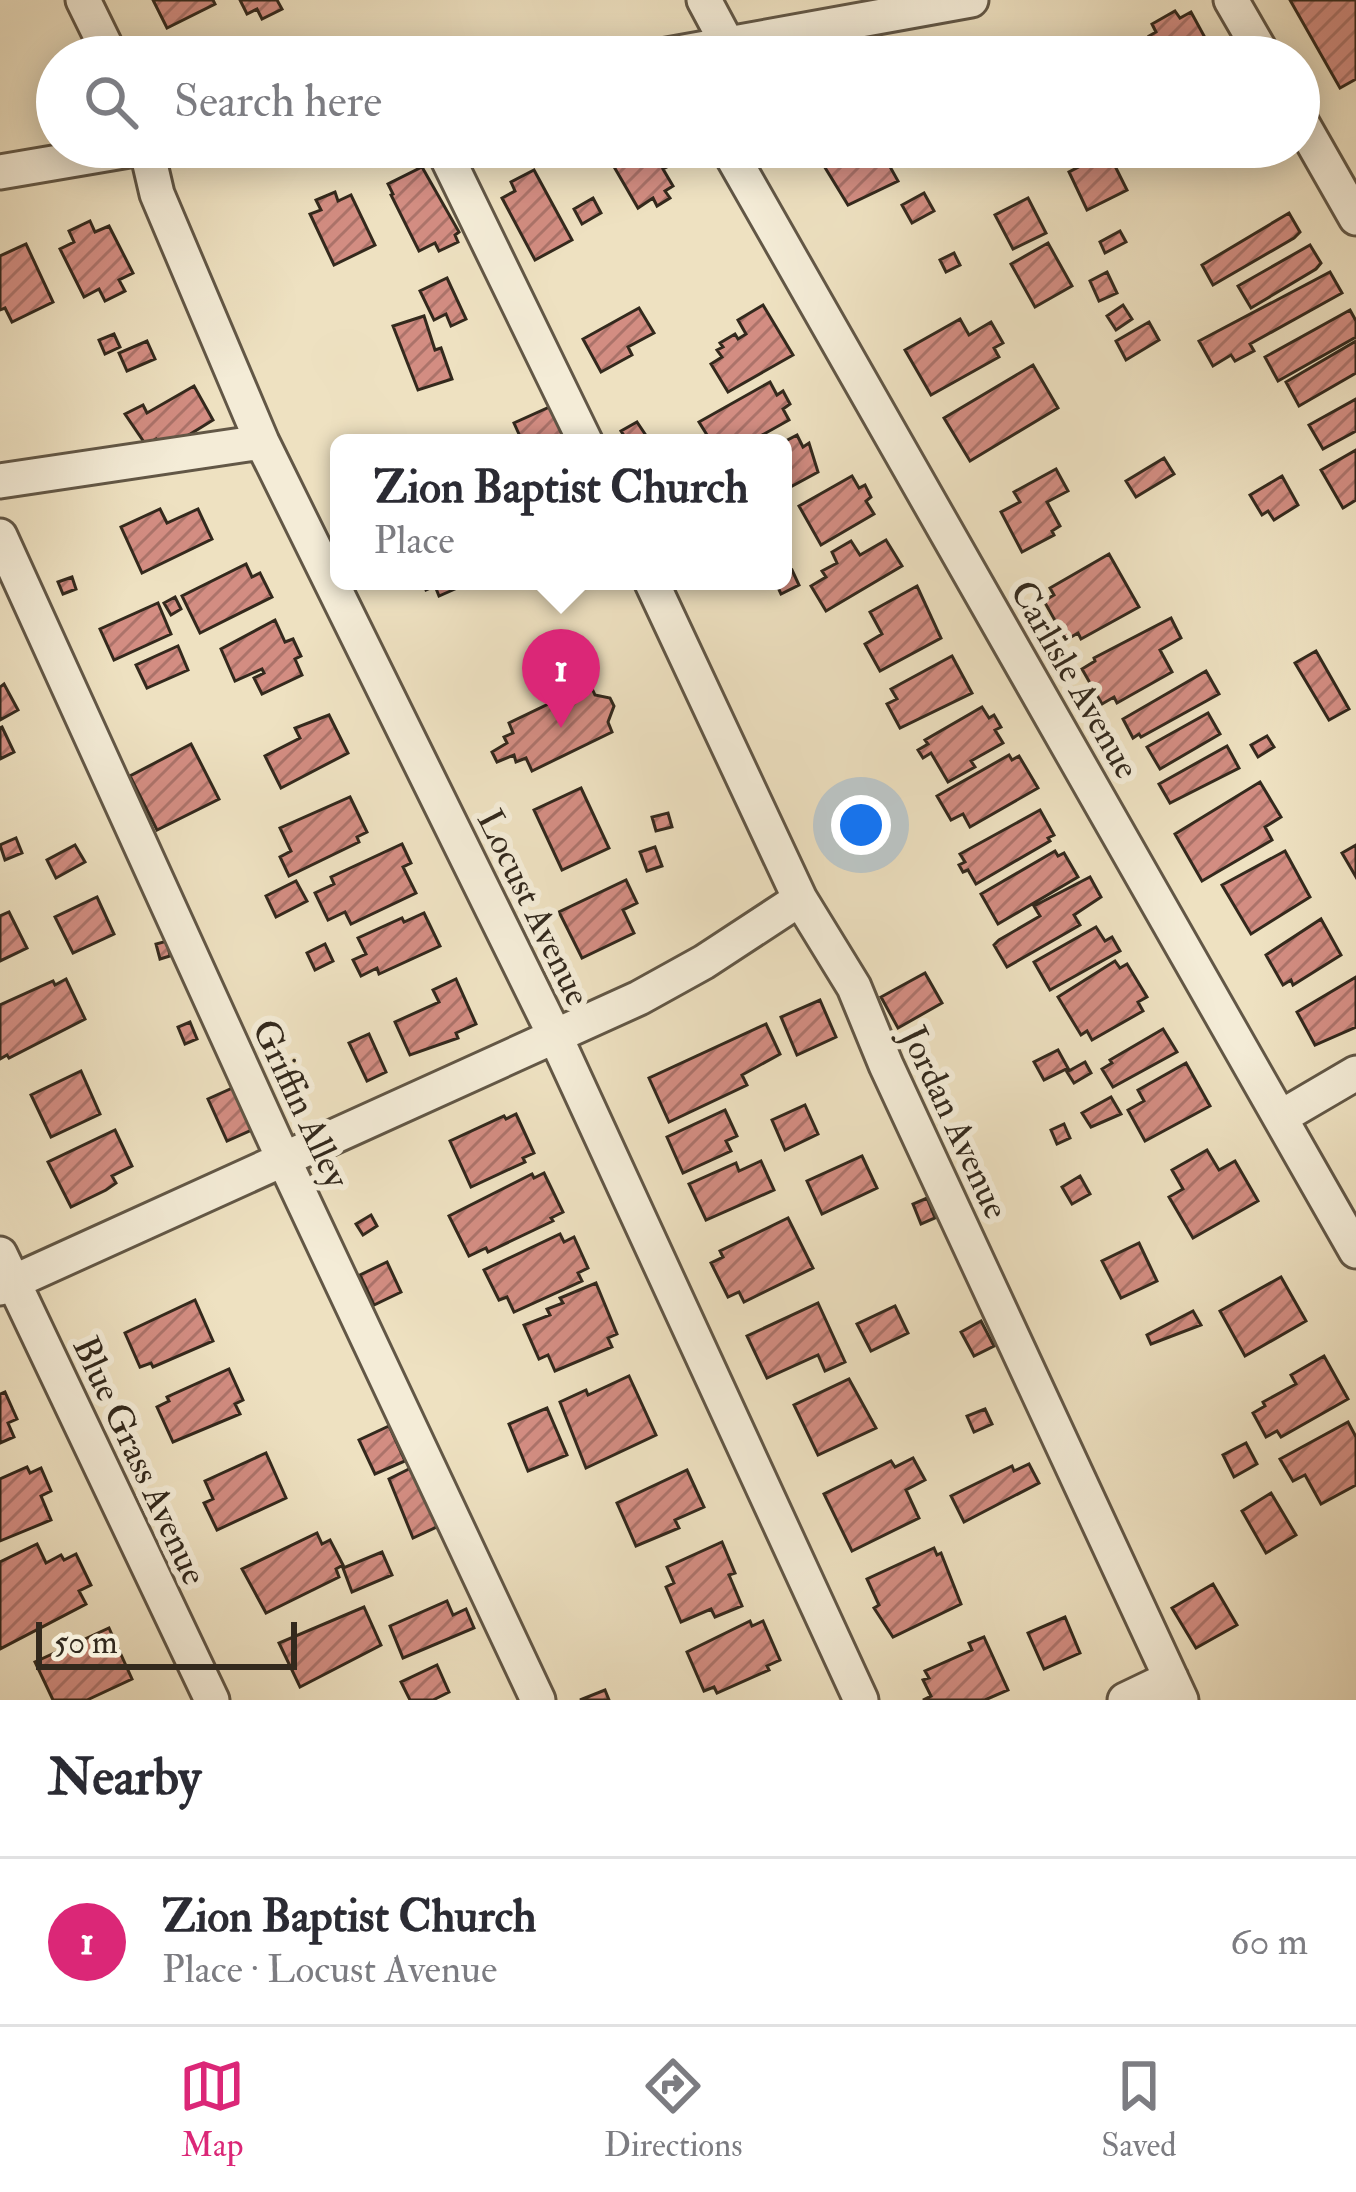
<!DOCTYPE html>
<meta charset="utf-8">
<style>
body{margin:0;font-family:"IM FELL Double Pica",serif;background:#f7f7f7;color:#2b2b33}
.scale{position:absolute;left:36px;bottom:30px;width:261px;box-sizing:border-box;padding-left:12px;border:6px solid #33291d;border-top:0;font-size:33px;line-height:42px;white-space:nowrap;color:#33291d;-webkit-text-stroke:9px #f4ecd7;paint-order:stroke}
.you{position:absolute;left:861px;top:825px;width:42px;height:42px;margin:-30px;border:9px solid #fff;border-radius:50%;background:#1a73e8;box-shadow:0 0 0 18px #1a73e833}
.badge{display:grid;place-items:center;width:78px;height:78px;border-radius:50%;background:#db2777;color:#fff;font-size:39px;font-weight:700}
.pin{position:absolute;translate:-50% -99px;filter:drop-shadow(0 3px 6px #0008)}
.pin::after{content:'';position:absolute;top:63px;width:42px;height:36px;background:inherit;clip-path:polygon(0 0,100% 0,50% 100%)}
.popup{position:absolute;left:330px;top:434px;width:462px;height:156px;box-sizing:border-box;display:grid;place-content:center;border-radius:18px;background:#fff;filter:drop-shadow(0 3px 9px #0005);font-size:39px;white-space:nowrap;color:#7c7c81}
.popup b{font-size:45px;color:#2b2b33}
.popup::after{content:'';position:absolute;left:50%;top:100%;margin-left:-24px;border:24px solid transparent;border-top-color:#fff}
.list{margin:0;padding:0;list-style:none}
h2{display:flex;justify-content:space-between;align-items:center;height:156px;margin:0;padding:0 48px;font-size:51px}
h2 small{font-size:39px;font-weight:400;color:#7c7c81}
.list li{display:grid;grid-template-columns:78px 1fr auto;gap:36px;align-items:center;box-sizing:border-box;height:168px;padding:0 48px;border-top:3px solid #e1e1e2}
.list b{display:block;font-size:45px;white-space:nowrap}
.list p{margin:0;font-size:39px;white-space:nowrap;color:#7c7c81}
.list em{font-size:39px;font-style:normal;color:#7c7c81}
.icon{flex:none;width:66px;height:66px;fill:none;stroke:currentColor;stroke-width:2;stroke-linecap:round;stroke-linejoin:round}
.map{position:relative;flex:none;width:1356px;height:1700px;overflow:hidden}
.search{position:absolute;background:#fff;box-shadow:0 6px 30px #0003;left:36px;right:36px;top:36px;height:132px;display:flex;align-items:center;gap:30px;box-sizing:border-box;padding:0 42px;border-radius:66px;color:#7c7c81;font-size:45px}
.sheet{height:324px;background:#fff}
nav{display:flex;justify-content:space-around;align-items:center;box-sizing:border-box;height:168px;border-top:3px solid #e1e1e2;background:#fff;font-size:33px;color:#7c7c81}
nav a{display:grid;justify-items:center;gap:6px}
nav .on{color:#db2777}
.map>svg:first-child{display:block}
.building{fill:url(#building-hatch);stroke:#33291d;stroke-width:3}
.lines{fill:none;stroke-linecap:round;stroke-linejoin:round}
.minor-casing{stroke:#625746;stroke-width:39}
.minor{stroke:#f4ecd7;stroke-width:33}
.labels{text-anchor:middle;stroke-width:12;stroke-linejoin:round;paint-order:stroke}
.street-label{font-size:36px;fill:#33291d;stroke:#f4ecd7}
</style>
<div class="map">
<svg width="1356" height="1700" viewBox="0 0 1356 1700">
<defs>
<pattern id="building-hatch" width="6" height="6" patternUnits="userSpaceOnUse" patternTransform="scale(3)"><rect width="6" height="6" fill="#d38d82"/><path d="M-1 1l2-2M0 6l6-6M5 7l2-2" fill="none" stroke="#ac736a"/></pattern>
</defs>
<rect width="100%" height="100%" fill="#eee1c1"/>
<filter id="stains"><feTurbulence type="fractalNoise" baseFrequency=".00167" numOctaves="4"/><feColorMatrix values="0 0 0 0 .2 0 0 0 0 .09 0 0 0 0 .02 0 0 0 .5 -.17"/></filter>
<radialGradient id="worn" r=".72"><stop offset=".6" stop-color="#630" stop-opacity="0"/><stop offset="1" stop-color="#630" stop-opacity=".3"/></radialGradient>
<path class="building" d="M153,0H213L215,4L167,28Z
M240,0H277L282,9L262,19L257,9L247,14Z
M1290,0H1356V79L1340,88Z
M1175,11L1180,18L1191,12L1215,56L1160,57L1149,36L1156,32L1152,24Z
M643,147H650L657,160L663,157L669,166L663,169L673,186L665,191L670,198L657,206L653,198L638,208L613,165Z
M879,147L898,181L848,205L813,148Z
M928,147H970L973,151L950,164L947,158L937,163Z
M1010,147H1042L1018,160Z
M1215,147H1263L1264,148L1240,162L1235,153L1222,161Z
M1108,152L1127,190L1087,210L1069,172Z
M422,167L459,232L455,235L458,242L439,251L435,243L419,251L391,195L393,194L388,184Z
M534,170L572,240L535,260L502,198L515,191L511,182Z
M335,192L338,201L351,195L375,245L334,265L310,214L321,210L316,200Z
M924,193L934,211L912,223L902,205Z
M593,198L601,213L582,224L574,209Z
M1028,198L1046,233L1013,249L995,215Z
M1289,213L1300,232L1294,238L1213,285L1202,265Z
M90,221L95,232L109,226L133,273L119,280L125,291L105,301L99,289L84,297L60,249L74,242L69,231Z
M1120,231L1126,242L1105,253L1100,242Z
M1048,243L1072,286L1035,307L1011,264Z
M26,244L53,302L12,322L5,308L0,310V256Z
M1310,245L1321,263L1316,269L1251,308L1238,286Z
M954,253L960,265L946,272L940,260Z
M1107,272L1117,293L1099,301L1090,281Z
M1330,272L1342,293L1250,344L1254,351L1235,361L1231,355L1213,366L1199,341Z
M447,278L466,319L451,326L446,314L434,320L420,291Z
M763,305L793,355L728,392L711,364L722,357L717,350L723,347L720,343L735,334L738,339L746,334L738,320Z
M1123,305L1132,319L1116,330L1107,316Z
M639,308L654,333L628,347L632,355L601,372L583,339Z
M1350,310L1356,321V337L1278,381L1265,357Z
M424,316L435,350L441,348L452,379L418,390L393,326Z
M960,319L969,335L991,322L1003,343L994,348L999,357L931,395L905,350Z
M1149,322L1159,340L1126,360L1116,341Z
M114,334L120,347L105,354L99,340Z
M147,341L155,359L127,371L119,353Z
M1356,341V373L1299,406L1286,382Z
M1033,365L1058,408L970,461L944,418Z
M770,382L777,395L783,391L790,404L783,409L789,420L748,443H712L699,422Z
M194,386L213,420L174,444L161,447L156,439L146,445L125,414L143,405L147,413Z
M1356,399V431L1323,449L1309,425Z
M554,405L572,443H523L514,423Z
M637,422L645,434L629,443L621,431Z
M797,435L803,447L809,443L818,472L783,491L782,443Z
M1356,450V500L1343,508L1321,470Z
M1164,458L1174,474L1136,497L1126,481Z
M1056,469L1068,491L1047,502L1060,526L1052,531L1054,535L1022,552L1001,512L1020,502L1014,492Z
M852,476L859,488L865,485L871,497L866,501L874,514L821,545L799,506Z
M1282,476L1298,505L1274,520L1268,511L1262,515L1250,495Z
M160,509L167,523L198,509L212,539L142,573L121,527Z
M886,540L902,566L826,611L811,586L826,577L822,571L837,563L832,552L851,541L860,555Z
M1109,554L1139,607L1081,639L1078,633L1066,640L1044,601L1054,595L1050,588Z
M246,564L252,577L260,573L272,597L200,633L182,596Z
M792,570L799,585L781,594L775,581H783V574Z
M72,577L76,589L63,594L58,582Z
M423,581H473L439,596L435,586L426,590Z
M917,586L941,638L880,671L865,644L882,634L870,612Z
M175,597L181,609L171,615L164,603Z
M158,603L171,634L114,660L100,629Z
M1171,618L1181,638L1160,650L1172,672L1117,703L1114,697L1102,704L1082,669L1095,661L1094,658Z
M275,620L285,642L293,639L301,656L295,659L302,675L262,694L254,678L264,673L262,669L235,681L221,649Z
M178,646L188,670L147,688L136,665Z
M1316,651L1349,709L1329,720L1295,663Z
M952,656L972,693L900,728L887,704L897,699L891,689Z
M1206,671L1219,694L1141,737L1139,734L1133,738L1123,719Z
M4,684L18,710L0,720V687Z
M590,684L595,695L610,698L614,706L608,722L612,732L532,771L526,758L516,762L514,755L497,762L492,752L507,743L504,737L513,733L509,723Z
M982,707L989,718L994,715L1001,727L995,730L1003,743L971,761L975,767L948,782L931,753L923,758L918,750L928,744L925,740Z
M1208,713L1220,734L1160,769L1147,747Z
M329,715L348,753L281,788L265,756L300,738L295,728Z
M2,727L14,752L0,759V728Z
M1267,736L1274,747L1258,757L1251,745Z
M191,744L219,799L157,830L130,776Z
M1227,746L1239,768L1170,803L1159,784Z
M1009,755L1012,760L1019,756L1038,788L970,827L963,814L951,820L937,796Z
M1260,782L1281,817L1265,827L1272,840L1202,881L1175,834Z
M581,788L609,848L562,870L534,810Z
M350,797L367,832L357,837L359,842L289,876L280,857L291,851L280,828Z
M1040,810L1054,835L1048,838L1050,841L976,884L968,870L963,872L959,865L965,862L960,854Z
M668,813L672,827L656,831L652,817Z
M16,838L22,853L5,860L0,845Z
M402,844L411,863L403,867L416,893L351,924L345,912L328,920L315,893L334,884L331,877Z
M75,845L85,862L56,878L47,860Z
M1356,845V877L1342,853Z
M655,847L662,866L647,871L640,852Z
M1055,851L1058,856L1064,853L1078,877L998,924L981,894Z
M1285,851L1310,897L1251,934L1222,885Z
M1090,877L1101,897L1074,915L1080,925L1007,967L994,945L999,940L1040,916L1034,906Z
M626,880L637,903L623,910L634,933L582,958L559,912Z
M296,881L307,901L276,917L266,896Z
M97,897L114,934L73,953L55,917Z
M9,912L27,948L0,961V916Z
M424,913L440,946L379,974L377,968L361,976L353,960L366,954L358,938L402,918L404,922Z
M1321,919L1341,955L1293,985L1291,980L1283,985L1266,955Z
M1096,927L1105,941L1112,937L1120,951L1050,990L1034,962Z
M167,941L170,956L160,959L156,944Z
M325,944L333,961L315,970L307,953Z
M1115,961L1120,968L1127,964L1147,997L1138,1002L1143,1011L1092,1040L1087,1031L1081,1035L1058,997Z
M925,973L942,1003L898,1028L881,997Z
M1356,977V1027L1315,1045L1297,1012Z
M66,979L85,1019L9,1058L7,1055L0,1059V1005L53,981L55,985Z
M456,979L476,1024L456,1033L458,1038L410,1055L395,1022L439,1002L433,990Z
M820,1000L836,1037L797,1055L781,1017Z
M190,1022L197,1039L185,1044L178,1027Z
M766,1024L780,1054L742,1075L747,1085L669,1122L649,1078Z
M1163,1029L1177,1052L1113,1087L1102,1069L1112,1063L1110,1060Z
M369,1034L386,1072L367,1081L349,1043Z
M1058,1050L1068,1068L1044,1080L1034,1062Z
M1085,1062L1091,1073L1074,1083L1067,1072Z
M1186,1063L1210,1106L1145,1141L1128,1110L1144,1101L1138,1090Z
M81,1071L100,1114L51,1137L31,1095Z
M237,1086L256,1128L227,1141L208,1099Z
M1111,1097L1121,1114L1091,1127L1082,1113Z
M805,1105L818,1134L785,1150L772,1120Z
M725,1110L737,1136L726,1141L731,1151L683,1173L667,1137Z
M516,1114L534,1153L523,1158L525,1162L471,1187L450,1141L504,1116L506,1119Z
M1064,1124L1070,1138L1057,1144L1051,1130Z
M115,1130L132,1166L112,1176L116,1183L106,1190L71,1207L48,1162Z
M1207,1150L1219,1170L1235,1161L1258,1201L1193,1238L1169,1197L1183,1189L1172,1170Z
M862,1156L877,1188L822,1214L807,1181Z
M761,1161L774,1190L706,1220L689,1184L736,1163L739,1171Z
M544,1173L563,1212L551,1218L553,1221L488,1252L486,1248L469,1256L449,1216L532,1174L534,1178Z
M1080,1176L1090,1194L1072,1204L1062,1187Z
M927,1198L935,1218L921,1224L913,1204Z
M371,1215L377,1226L363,1235L356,1224Z
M788,1218L813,1268L744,1302L739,1292L728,1297L711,1263L723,1257L720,1251Z
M560,1234L564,1242L574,1237L588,1268L578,1273L582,1281L514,1312L507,1297L499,1300L484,1270Z
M1139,1243L1157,1281L1121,1298L1102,1261Z
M387,1262L401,1292L374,1305L360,1275Z
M1281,1277L1306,1321L1245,1356L1220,1311Z
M596,1283L617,1334L608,1338L612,1347L555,1371L548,1355L539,1359L524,1325L550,1315L547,1309L563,1303L560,1298Z
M195,1300L213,1341L153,1367L151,1363L140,1367L125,1333Z
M818,1303L845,1362L825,1371L818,1355L767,1378L747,1336Z
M895,1306L908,1333L871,1351L857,1324Z
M1193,1311L1201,1325L1151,1344L1147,1335Z
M981,1321L994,1346L974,1356L961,1332Z
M1324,1356L1348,1399L1281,1437L1277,1431L1266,1437L1253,1413L1265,1406L1263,1402L1296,1384L1291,1375Z
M229,1369L243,1400L235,1404L240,1414L173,1442L157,1407L169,1401L167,1397Z
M629,1376L656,1435L586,1468L560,1402L586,1390L588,1395Z
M849,1379L876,1428L818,1455L794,1405Z
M5,1392L17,1419L8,1423L14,1437L0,1443V1394Z
M547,1408L567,1455L528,1471L509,1424Z
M985,1409L992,1424L974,1432L967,1416Z
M1348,1422L1356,1437V1485L1321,1504L1305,1475L1293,1481L1280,1459Z
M389,1426L405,1461L375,1474L359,1440Z
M1246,1443L1257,1464L1234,1477L1223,1455Z
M266,1453L286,1498L217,1530L204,1503L213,1499L205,1481Z
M913,1458L925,1480L906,1490L919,1518L852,1551L824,1494L891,1461L895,1467Z
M1029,1464L1039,1483L964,1522L951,1496L1012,1466L1014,1471Z
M27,1467L30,1473L41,1468L51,1491L41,1496L51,1520L0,1541V1479Z
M413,1467L441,1525L413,1538L389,1479Z
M687,1470L704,1507L675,1520L679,1528L636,1546L617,1503Z
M1271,1493L1296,1535L1266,1553L1242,1511Z
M317,1533L322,1544L330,1540L343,1565L336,1569L339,1577L266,1613L242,1569Z
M722,1542L735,1573L729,1575L742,1606L715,1617L711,1609L681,1622L666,1587L674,1583L667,1567Z
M37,1544L46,1563L61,1555L64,1560L76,1554L91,1585L79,1591L86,1604L0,1649V1562Z
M934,1548L937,1555L941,1553L961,1604L893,1637L874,1608L879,1605L867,1579Z
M382,1552L392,1575L352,1592L343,1568Z
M1213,1584L1237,1625L1196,1648L1172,1608Z
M447,1601L453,1615L466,1609L474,1628L403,1658L390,1626Z
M364,1607L381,1645L300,1687L279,1643Z
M1065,1617L1080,1653L1044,1669L1028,1633Z
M750,1621L752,1626L763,1621L780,1660L767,1666L769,1670L717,1693L714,1687L704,1691L687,1652Z
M109,1628L132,1679L87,1700H53L35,1662Z
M984,1637L1008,1690L985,1700H923L931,1696L923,1680L929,1678L925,1671L972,1650L969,1643Z
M437,1665L449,1692L433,1700H410L401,1682Z
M605,1690L609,1700H580Z"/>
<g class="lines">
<g class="minor-casing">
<path id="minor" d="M83,0L111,57
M704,0L727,43
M1231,0L1264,57
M656,57L971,0
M1299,118L1356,218
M146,147L157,194L262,442L556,1038L861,1700
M442,147L586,443
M727,147L1356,1251
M0,172L147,147
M0,481L262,442
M0,536L283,1158L538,1700
M651,581L800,899L854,987L886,1065L1181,1700
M1281,1117L1356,1073
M0,1254L212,1700
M0,1288L639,998L704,962L800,899
M1125,1700L1171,1678"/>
</g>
<use href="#minor" class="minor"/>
</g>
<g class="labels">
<g class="street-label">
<text transform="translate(1076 679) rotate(60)" y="13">Carlisle Avenue</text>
<text transform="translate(535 907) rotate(64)" y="13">Locust Avenue</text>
<text transform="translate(302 1103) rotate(65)" y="13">Griffin Alley</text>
<text transform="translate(956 1122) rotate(65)" y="13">Jordan Avenue</text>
<text transform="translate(141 1460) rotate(65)" y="13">Blue Grass Avenue</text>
</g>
</g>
<rect width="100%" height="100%" filter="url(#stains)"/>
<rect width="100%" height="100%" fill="url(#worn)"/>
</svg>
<div class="scale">50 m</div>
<div class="you"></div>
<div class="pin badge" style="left:561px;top:728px">1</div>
<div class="popup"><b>Zion Baptist Church</b>Place</div>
<div class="search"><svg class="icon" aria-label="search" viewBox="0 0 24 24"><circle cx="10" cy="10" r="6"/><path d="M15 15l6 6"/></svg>Search here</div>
</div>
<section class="sheet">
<h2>Nearby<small></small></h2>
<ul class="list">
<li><span class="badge">1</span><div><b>Zion Baptist Church</b><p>Place · Locust Avenue</p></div><em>60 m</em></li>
</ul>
</section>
<nav>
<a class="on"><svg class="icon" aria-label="map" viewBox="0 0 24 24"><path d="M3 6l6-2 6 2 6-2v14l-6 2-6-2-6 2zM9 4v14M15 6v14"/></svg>Map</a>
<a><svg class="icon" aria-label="directions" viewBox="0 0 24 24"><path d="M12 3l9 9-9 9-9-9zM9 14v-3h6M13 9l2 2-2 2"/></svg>Directions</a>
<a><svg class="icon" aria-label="saved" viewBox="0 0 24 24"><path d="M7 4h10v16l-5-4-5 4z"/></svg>Saved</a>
</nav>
